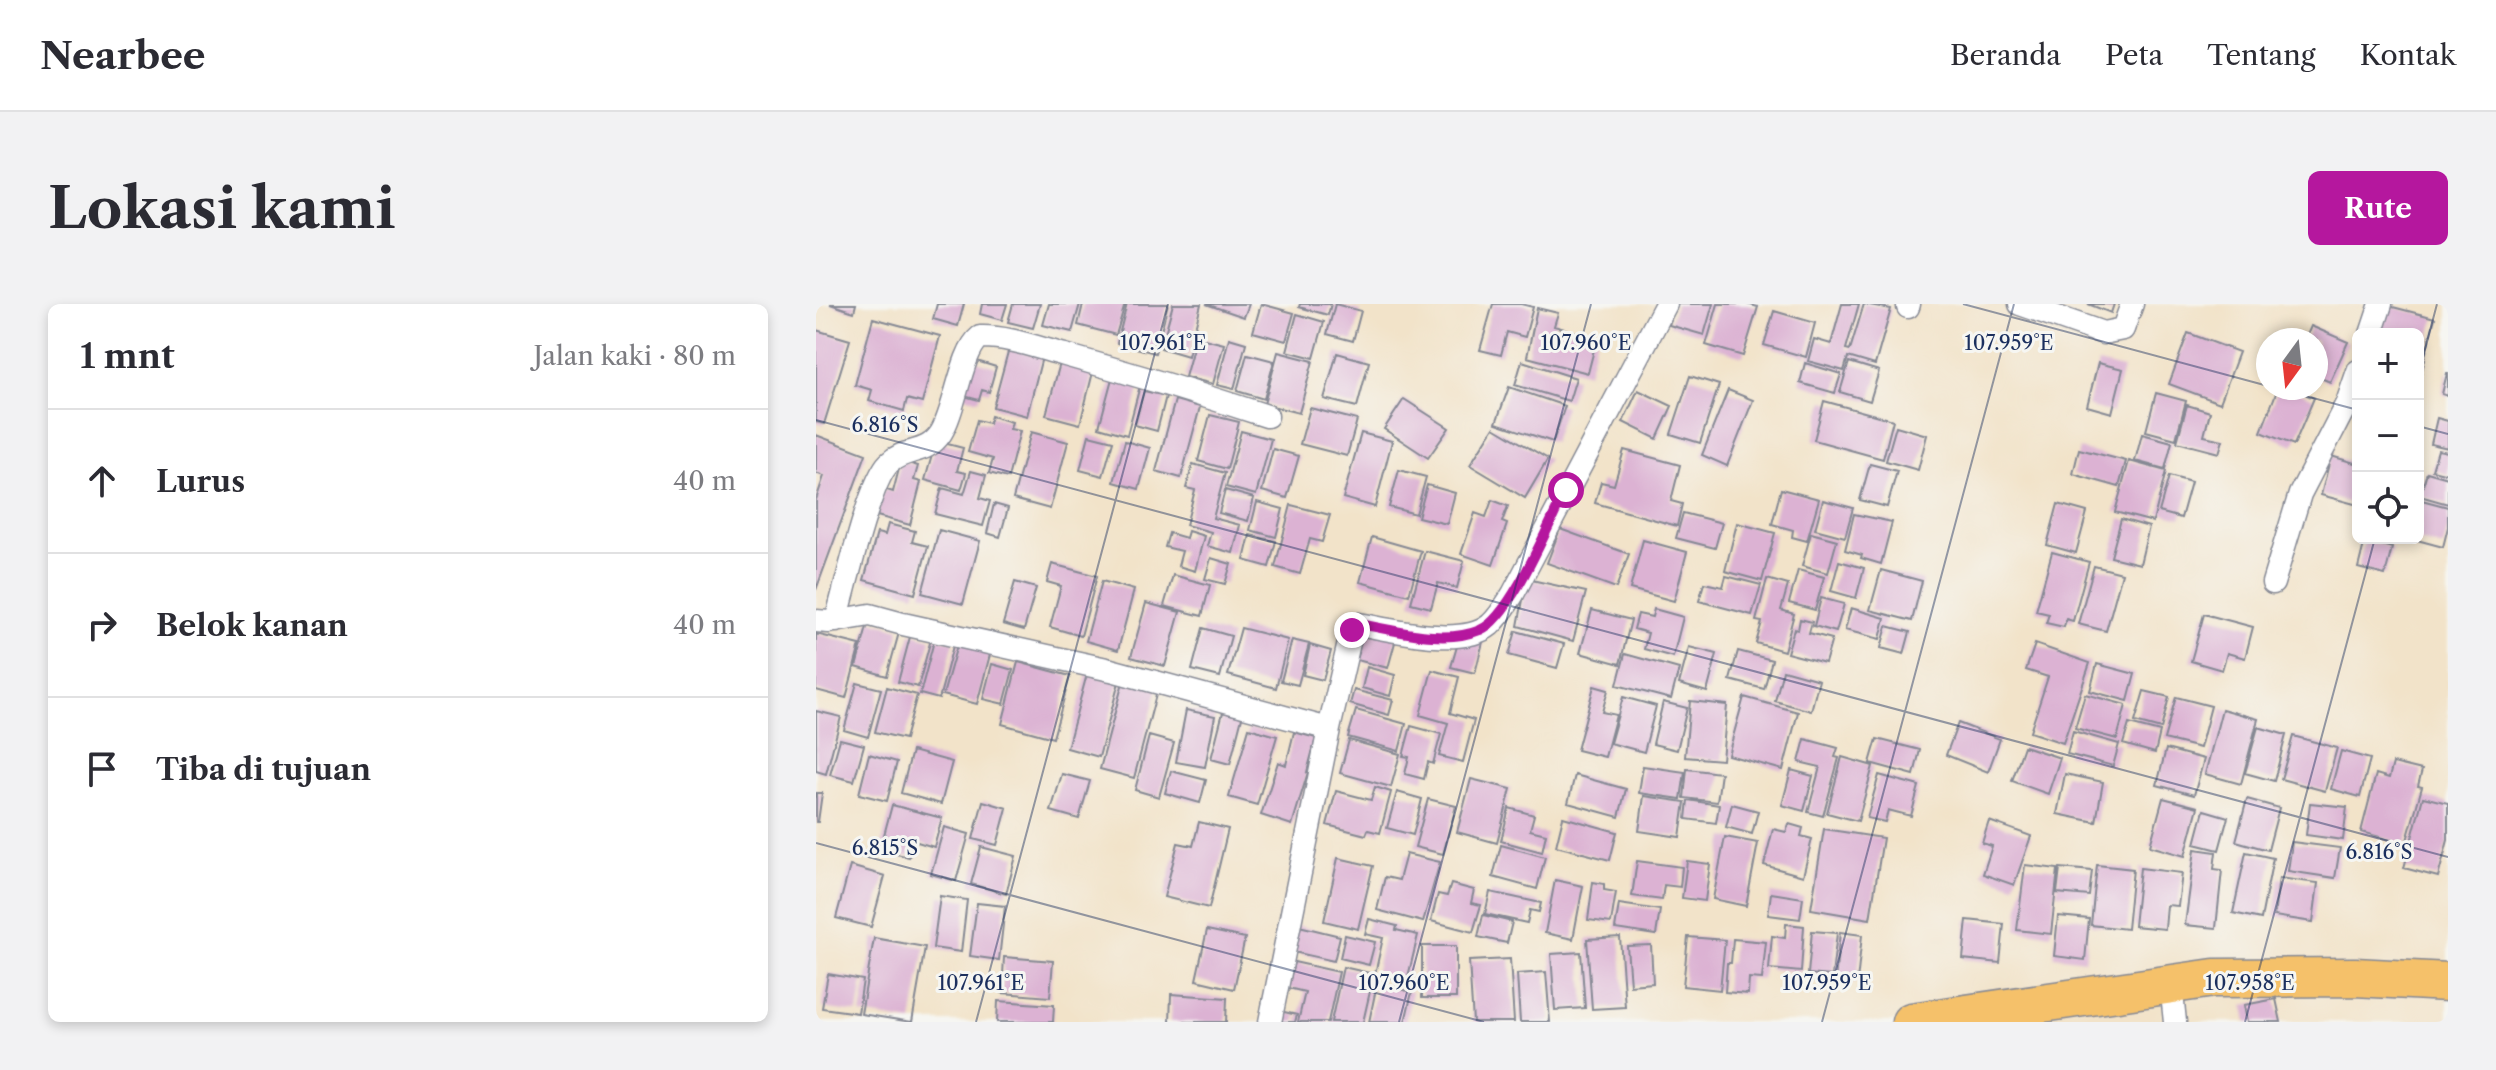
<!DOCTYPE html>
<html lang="id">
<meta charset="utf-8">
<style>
body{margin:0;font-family:"Libre Caslon Text",serif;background:#f2f2f3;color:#2b2b33}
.controls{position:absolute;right:24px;top:24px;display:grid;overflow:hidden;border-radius:12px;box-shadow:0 4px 12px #0003}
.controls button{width:72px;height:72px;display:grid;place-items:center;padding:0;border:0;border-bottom:2px solid #e1e1e2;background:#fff;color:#2b2b33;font:40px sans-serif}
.compass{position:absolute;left:1440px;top:24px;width:72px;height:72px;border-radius:50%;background:#fff;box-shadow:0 4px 12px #0003;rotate:195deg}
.stop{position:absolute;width:24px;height:24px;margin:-18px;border:6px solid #b5179e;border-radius:50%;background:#fff}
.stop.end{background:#b5179e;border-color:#fff;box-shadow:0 2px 8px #0008}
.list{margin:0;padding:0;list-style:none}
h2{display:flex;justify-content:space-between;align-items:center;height:104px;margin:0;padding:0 32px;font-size:34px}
h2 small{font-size:26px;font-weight:400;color:#7c7c81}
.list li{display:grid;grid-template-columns:52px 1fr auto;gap:24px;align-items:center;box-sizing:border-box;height:144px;padding:0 32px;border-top:2px solid #e1e1e2}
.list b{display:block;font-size:30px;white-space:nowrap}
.list em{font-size:26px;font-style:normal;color:#7c7c81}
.icon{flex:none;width:44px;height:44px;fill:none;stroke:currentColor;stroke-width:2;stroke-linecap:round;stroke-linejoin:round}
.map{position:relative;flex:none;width:1632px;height:718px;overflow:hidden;border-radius:12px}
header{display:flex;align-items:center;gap:48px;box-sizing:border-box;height:112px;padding:0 40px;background:#fff;border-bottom:2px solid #e1e1e2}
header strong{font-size:38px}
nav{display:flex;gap:44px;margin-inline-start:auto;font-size:28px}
.intro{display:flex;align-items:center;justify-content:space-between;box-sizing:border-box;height:192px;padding:0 48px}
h1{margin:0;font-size:56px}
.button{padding:20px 36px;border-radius:12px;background:#b5179e;color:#fff;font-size:28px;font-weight:700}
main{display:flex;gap:48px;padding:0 48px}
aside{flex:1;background:#fff;border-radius:12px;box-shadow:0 4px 12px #0003}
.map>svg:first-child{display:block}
.building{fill:#dcb2d3}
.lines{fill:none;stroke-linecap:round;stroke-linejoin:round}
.minor-casing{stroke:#868994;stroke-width:25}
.trunk-casing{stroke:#868994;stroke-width:41}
.minor{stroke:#fff;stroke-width:22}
.trunk{stroke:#f5c16b;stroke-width:38}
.route{stroke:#b5179e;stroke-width:10}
.ticks{fill:none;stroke:#1b2f5e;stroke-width:2;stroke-opacity:0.45}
.ticks-label{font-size:20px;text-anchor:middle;fill:#1b2f5e;stroke:#f6f6f2;stroke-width:6;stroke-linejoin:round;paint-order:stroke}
</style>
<header>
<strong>Nearbee</strong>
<nav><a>Beranda</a><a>Peta</a><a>Tentang</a><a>Kontak</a></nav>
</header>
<div class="intro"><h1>Lokasi kami</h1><a class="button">Rute</a></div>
<main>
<aside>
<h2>1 mnt<small>Jalan kaki · 80 m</small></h2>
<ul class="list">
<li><svg class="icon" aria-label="ahead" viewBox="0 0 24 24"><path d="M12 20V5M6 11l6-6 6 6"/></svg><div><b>Lurus</b></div><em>40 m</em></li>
<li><svg class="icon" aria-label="right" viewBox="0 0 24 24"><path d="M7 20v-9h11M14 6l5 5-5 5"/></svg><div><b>Belok kanan</b></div><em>40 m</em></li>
<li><svg class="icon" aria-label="arrive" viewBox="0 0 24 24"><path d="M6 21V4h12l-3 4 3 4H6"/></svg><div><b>Tiba di tujuan</b></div></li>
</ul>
</aside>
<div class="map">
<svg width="1632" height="718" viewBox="0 0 1632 718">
<rect width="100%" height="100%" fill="#f6f6f2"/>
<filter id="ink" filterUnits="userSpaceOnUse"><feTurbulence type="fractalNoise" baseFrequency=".0125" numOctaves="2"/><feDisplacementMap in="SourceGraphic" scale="16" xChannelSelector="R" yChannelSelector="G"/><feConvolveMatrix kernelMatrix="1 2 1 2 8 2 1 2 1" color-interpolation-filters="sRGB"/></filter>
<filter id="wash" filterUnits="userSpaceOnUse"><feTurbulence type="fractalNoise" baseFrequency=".006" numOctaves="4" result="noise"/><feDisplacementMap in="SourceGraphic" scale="32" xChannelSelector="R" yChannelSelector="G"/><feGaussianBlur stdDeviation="1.8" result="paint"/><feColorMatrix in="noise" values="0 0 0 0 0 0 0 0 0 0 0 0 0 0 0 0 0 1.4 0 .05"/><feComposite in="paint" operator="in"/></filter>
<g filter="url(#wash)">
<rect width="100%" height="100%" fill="#f2e3c9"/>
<g id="blocks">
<path class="building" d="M14,0H40L38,8Z
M121,0H148L142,22L117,15Z
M166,0H191L186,16L164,10Z
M197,0H224L217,24L192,18Z
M233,0H264L256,28L227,21Z
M267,0H309L300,31L262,21Z
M311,0H352L339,49L301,39Z
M357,0H385L372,52L345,44Z
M390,0H433L428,13Z
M445,0L478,9L470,37L437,28Z
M484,0H515L512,11L483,3Z
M519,0L545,7L537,37L511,30Z
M677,0H705L717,3L709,33L691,28L685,51L664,46Z
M860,0H897L888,31L853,21Z
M902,0H931L942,3L927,52L890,41Z
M1026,0H1043L1030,45L1034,46L1048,0L1075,5L1059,61L1032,53L1028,67L992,57L998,35L1015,40Z
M1272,0H1298L1295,9Z
M1569,1L1619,14L1609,52L1602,50V30H1561Z
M721,4L742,9L738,22L781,34L772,69L711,53Z
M958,7L999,19L990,53L948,41Z
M481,10L508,18L498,54L471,47Z
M57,14L124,32L106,99L91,95L88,107L53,97L56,86L39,81Z
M1495,22L1532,38L1514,78L1500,72V36H1489Z
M0,26L34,36L8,120L0,118Z
M1372,29L1423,48L1404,99L1353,80Z
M380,33L408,40L397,80L369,73Z
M413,34L430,39L418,85L401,81Z
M193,44L226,53L211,112L177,103Z
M462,48L497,57L483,109L448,100Z
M521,49L553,58L541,103L508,95Z
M431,50L458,57L448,95L421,87Z
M1602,53L1609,55L1603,78L1602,77Z
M154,55L180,63L173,88L166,86L163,96L144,91Z
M706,57L760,74L753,97L699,81Z
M1033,58L1063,67L1054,97L1024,88Z
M244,59L277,68L264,120L230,111Z
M989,59L1025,70L1019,89L984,79Z
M1282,59L1307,65L1296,109L1271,102Z
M298,67L326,74L311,131L283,123Z
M1631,69H1632V92L1626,90Z
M874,72L903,81L884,139L855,130Z
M693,83L749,102L737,138L680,119Z
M1462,84H1474L1498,94L1478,141L1445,128Z
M822,86L856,102L841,135L807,118Z
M912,86L937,96L911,162L886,151Z
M328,87L350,92L341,127L319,121Z
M1340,89L1370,97L1360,135L1330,127Z
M588,95L633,124L612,154L568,125Z
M359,96L384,103L365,174L340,167Z
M1008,97L1077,116L1067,155L998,136Z
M1371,101L1394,108L1388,132L1407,136L1403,149L1361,138Z
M494,104L541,116L531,152L484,140Z
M394,111L423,118L411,165L382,157Z
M175,112L196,118L194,125L204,127L192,174L173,169L177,155L152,148L161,116L173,119Z
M1621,114L1632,117V144L1615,140Z
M1080,122L1111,131L1102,166L1070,157Z
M678,123L732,155L709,194L654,161Z
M425,127L455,135L440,191L410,183Z
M215,128L252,138L234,205L197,195Z
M545,129L576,137L559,203L527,194Z
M1326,130L1356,138L1349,165L1319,157Z
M0,131L50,150L0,286V196L8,172L0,169Z
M273,131L297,137L287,172L264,166Z
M120,137L147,144L141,167L150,169L145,186L109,176Z
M309,137L334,144L323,185L298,178Z
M457,145L483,152L471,194L446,187Z
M1263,145L1310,157L1303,183L1257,170Z
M808,146L864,161L855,197L866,200L861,222L779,199L785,178L798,181Z
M1622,146L1632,148V170L1616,166Z
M1515,152L1542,160V201L1505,191Z
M85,157L102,162L98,176L105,178L94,221L61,212L68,185L77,188Z
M1313,157L1350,167L1337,218L1299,208Z
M377,160L409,169L397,214L424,221L417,249L391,242L395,228L370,221L379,186L370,184Z
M1054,160L1081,167L1071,203L1044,196Z
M583,166L610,173L600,210L573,203Z
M155,167L170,171L164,194L174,197L167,222L119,210L126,184L148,190Z
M1611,168L1632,174V200L1604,192Z
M1353,172L1375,178L1365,214L1343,208Z
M611,181L639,189L631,220L602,213Z
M965,185L1003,195L991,237L976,233L977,226L956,220Z
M409,186L438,194L432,217L403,209Z
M1602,195L1632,203V223L1627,243L1601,236L1605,222L1602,221Z
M676,196L692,202L686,218L691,220L677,261L645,250L659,209L670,213Z
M1007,196L1037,204L1029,233L999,225Z
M441,198L467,205L460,233L434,226Z
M178,200L192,204L184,233L171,229Z
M1242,200L1271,208L1260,249L1231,241Z
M475,201L514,211L506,238L494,235L484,270L459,263Z
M867,209L906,219L899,244L860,234Z
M1038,210L1076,218L1065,260L1045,254L1046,251L1029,246Z
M1305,215L1333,223L1324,260L1295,253Z
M921,219L959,229L946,277L909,267Z
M72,220L99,227L96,238L112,242L99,290L48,276L61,229L69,231Z
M744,225L813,250L800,284L731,259Z
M123,226L164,237L147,300L106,289Z
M372,227L388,232L379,267L362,262L366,247L349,243L353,229L370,234Z
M995,229L1021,236L1012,269L986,262Z
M434,231L460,237L453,263L428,256Z
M556,233L605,247L593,291L544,278Z
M827,236L871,248L858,297L814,285Z
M1549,236L1576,244L1569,271L1542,264Z
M609,247L648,257L641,284L622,279L615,304L595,299Z
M1236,248L1273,258L1257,317L1250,315L1248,323L1230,319L1233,310L1220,307Z
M395,254L415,260L409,280L389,275Z
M1023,257L1048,264L1040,294L1015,287Z
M236,260L281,272L265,332L234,323L245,282L231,278Z
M1278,262L1306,269L1290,327L1262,320Z
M982,266L1008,273L999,306L973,299Z
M1065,266L1106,277L1096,317L1054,306Z
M357,271L394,281L386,312L348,302Z
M910,272L945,281L936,311L883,297L888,279L907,283Z
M711,275L770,288L757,337L702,322Z
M951,275L972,281L965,306L978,310L968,347L940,339L946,318L940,317Z
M286,277L318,286L302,346L270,337Z
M199,278L220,284L208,326L187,320Z
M1005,294L1028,300L1020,328L998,322Z
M330,299L364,308L349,362L315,353Z
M1035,304L1069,314L1064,335L1029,326Z
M838,305L867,313L857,353L828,345L832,329L818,325L822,310L836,313Z
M776,306L815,316L804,360L764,349Z
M1388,310L1437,323L1429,354L1411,349L1406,366L1375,357Z
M984,315L996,318L993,329L1016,335L1009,359L971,349L978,325L982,326Z
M53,316L84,325L71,372L40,363Z
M1071,322L1094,328L1088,350L1065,344Z
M550,323L581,331L572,364L541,356L543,349L533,347L537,334L546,337Z
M387,324L415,332L404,373L376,366Z
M425,324L472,336L460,384L412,371Z
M700,327L748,340L741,364L693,351Z
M95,329L115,335L102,383L82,378Z
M0,330L44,341L30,394L0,386Z
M644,332L667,338L659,369L635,363Z
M119,333L138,338L123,395L104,390Z
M143,334L176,343L161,400L127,391Z
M476,336L493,340L482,381L465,377Z
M1219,340L1274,359L1247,439L1214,428L1232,373L1210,366Z
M494,341L515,347L507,376L487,371Z
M873,343L901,350L891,388L863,380Z
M922,347L956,356L948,385L914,376Z
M809,350L863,365L855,395L801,381Z
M202,358L254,372L237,434L186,420Z
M176,360L197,366L188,400L167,395Z
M1281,360L1319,370L1312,397L1274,387Z
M551,363L579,371L574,392L546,384Z
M616,366L643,373L634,409L658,416L647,458L623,452L632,419L604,411Z
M967,366L1003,376L995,407L959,397Z
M271,370L303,378L283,453L251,444Z
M308,374L342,383L318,474L284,465Z
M41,379L65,385L52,433L28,426Z
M778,382L792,386L786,408L800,411L789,453L761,446Z
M71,383L101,391L89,435L59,428Z
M538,386L577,396L573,411L534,400Z
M1328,387L1353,393L1345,425L1319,418Z
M1269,390L1310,401L1301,435L1259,424Z
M807,393L840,402L828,448L794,439Z
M928,393L982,408L967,466L912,451Z
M1360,393L1395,402L1384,444L1348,435Z
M874,397L911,401L906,456L869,453Z
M847,398L871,404L861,446L837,440Z
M1406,405L1442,415L1425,480L1389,470Z
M370,406L399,412L389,463L360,458Z
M540,406L590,420L583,447L532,433Z
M0,407L25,413L10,470L0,467Z
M407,408L426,413L414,460L395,455Z
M1142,419L1184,435L1172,468L1130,451Z
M1313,420L1344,428L1339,449L1307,440Z
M595,422L625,430L617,460L612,458L608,475L589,470L593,453L587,452Z
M1442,423L1470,431L1458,477L1429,469Z
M433,424L461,432L441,501L413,493Z
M1257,427L1303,440L1297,462L1251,450Z
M478,428L500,434L491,468H492L476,521L445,511L462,458L470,461Z
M333,432L358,439L343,493L319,486Z
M1477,432L1521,444L1509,487L1465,475Z
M24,435L48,441L38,477L14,471Z
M989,435L1022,444L1019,453L1023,454L1007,512L992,508L1004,463L983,458Z
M1061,435L1104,446L1098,471L1054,459Z
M533,436L584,450L575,483L524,469Z
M1208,442L1244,454L1232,490L1196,477Z
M1350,445L1388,455L1378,491L1341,481Z
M96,447L136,458L125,500L85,489Z
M1525,447L1554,455L1544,493L1515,485Z
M53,450L81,458L71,497L43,490Z
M1026,453L1057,462L1042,517L1011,509Z
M1577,459L1606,466L1602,482L1606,483L1590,540L1545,528L1560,470L1573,474Z
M827,462L869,468L865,495L823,489Z
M871,465L905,469L901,498L868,494Z
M975,466L997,472L988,507L966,501Z
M355,467L390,476L384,499L349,489Z
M246,470L274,477L263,515L235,507Z
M1249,470L1287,478L1280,518L1241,510Z
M759,471L810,485L803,513L752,499Z
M1063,471L1103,482L1095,512L1072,506L1069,518L1051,514Z
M655,475L695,485L681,539L641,528Z
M559,483L575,488L564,529L552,526L550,531L511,521L520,487L555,496Z
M581,488L606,495L597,531L571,524Z
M0,489H6L2,518H0Z
M828,492L869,498L864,533L823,527Z
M1607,493L1632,499V536L1622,573L1588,564Z
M1347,494L1382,503L1369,552L1334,542Z
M612,495L640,502L627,550L599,543Z
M1431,495L1463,504L1452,546L1420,537Z
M872,496L903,501L900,519L870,515Z
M167,497L191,504L181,541L157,535Z
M1494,499L1531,503L1527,536L1490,531Z
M916,500L942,507L936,530L910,523Z
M76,501L126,514L118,543L98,537L93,553L64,546Z
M693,504L718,511L714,526L730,530L726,548L685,537Z
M1388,506L1412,513L1403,546L1379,540Z
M747,513L801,528L794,556L740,542Z
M1173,517L1215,532L1198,581L1167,570L1176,542L1166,539Z
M383,518L412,525L393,604L348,593L362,539L377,542Z
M973,520L987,524L985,532L996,535L987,572L948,561L957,525L970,528Z
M128,523L153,530L140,577L115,570Z
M1008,525L1067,534L1054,615L995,605Z
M909,533L942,539L930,602L897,595Z
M1476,538L1524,544L1519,574L1472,567Z
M685,541L729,553L721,585L677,573Z
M165,543L200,552L190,590L155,580Z
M1379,545L1400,548L1398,565L1406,566L1400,624L1369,621Z
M1430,548L1457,554L1445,615L1417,609Z
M590,550L624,558L607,618L561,606L569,573L583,576Z
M522,554L557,562L542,625L508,617Z
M821,557L866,563L864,583L848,581L846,596L816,592Z
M871,557L894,560L889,597L866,594Z
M1209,561L1242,565L1235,630L1201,626Z
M1281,561L1317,565L1311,625L1275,621Z
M34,562L69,572L55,623L20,614Z
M1244,564L1276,567L1273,592L1241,589Z
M1324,564L1366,569L1362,602L1351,601L1349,625L1318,622Z
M1463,574L1502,579L1497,618L1458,612Z
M739,576L767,582L757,635L729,629Z
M777,578L788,580V586L800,588L795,619L772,616Z
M635,580L658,586L655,599L665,601L657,628L615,617L622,590L631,592Z
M674,588L725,599L723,608L714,606L711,619L669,610Z
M955,589L987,594L984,615L952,611Z
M124,592L151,596L145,648L117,644Z
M161,599L189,602L183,656L154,652Z
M803,600L844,606L840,631L799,625Z
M667,611L696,618L691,639L662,633Z
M1242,612L1273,615L1269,656L1238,652Z
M553,615L581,622L580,626L602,631L591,677L559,670L567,634L549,630Z
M1151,616L1188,620L1184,659L1147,655Z
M970,620L988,622L985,668L953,665L956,632L969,634Z
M479,621L524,632L518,657L473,647Z
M391,626L429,634L418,685L380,676Z
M996,627L1021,629L1016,672L992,670Z
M1024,628L1046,631L1041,678L1019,676Z
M529,631L559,638L553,661L524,654Z
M804,633L809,703L776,705L771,635Z
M872,633L909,636L904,686L867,682Z
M58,634L109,643L96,718L45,710Z
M917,635L950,638L946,675L933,674L932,690L909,688L911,659H915Z
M835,641L837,679L814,681L811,642Z
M606,642H640V694H606Z
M765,648L769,704L739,706L735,650Z
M188,653L237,657L234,693L186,689Z
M694,655L698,718H657L653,657Z
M478,658L523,668L512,718H482L489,688L472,684Z
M527,663L558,670L547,718H515Z
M730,668L734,718H704L701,670Z
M12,670L47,676L42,709L6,704Z
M561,680L596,688L589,718H553Z
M355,690L411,694L410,718H354Z
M1460,695L1465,718H1431L1428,701Z
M182,697L238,701L237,718H181Z
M464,707L481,711L479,718H461Z"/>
</g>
</g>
<g filter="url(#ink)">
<use href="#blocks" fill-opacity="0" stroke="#868994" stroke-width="2"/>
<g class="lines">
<g class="minor-casing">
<path id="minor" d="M1204,0L1287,29L1307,25L1316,0
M1092,3L1093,0
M1555,30L1565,0
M1457,279L1484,190L1531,99L1542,67
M0,317L13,318L54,311L87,320L295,366L513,425
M20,317C29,286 53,178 73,159C89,143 110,152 125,129C140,105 145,48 164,33C191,32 222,44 249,51C317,70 384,90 451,112
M1355,680L1359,718
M454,718L513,425L536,326L543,320C576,326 646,344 674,321C684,312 690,301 697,290L850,0"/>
</g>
<g class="trunk-casing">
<path id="trunk" d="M1095,718L1398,674L1539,673L1632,678"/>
</g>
<use href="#minor" class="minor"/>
<use href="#trunk" class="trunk"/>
</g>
</g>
<g class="lines" filter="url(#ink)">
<path class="route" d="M536,326L543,320C580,326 628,341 664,326C695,314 734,217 750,186"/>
</g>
<path class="ticks" d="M1147,0L1452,82M1602,72L1621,0M1460,84L1542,106M0,116L1632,553M1602,122L1632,130M0,539L668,718M160,718L352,0M583,718L775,0M1006,718L1198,0M1429,718L1559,234"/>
<g class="ticks-label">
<text x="347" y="46">107.961°E</text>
<text x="770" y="46">107.960°E</text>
<text x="1193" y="46">107.959°E</text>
<text x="69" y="128">6.816°S</text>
<text x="69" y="551">6.815°S</text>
<text x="1563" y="555">6.816°S</text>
<text x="165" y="686">107.961°E</text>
<text x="588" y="686">107.960°E</text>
<text x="1011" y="686">107.959°E</text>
<text x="1434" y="686">107.958°E</text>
</g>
</svg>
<div class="controls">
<button>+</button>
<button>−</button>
<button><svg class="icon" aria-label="locate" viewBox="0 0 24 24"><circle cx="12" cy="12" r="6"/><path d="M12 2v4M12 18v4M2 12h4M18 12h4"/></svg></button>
</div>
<svg class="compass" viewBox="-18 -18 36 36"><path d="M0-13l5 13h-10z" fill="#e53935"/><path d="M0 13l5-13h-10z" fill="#7c7c81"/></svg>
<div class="stop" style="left:750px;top:186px"></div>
<div class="stop end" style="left:536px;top:326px"></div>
</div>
</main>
